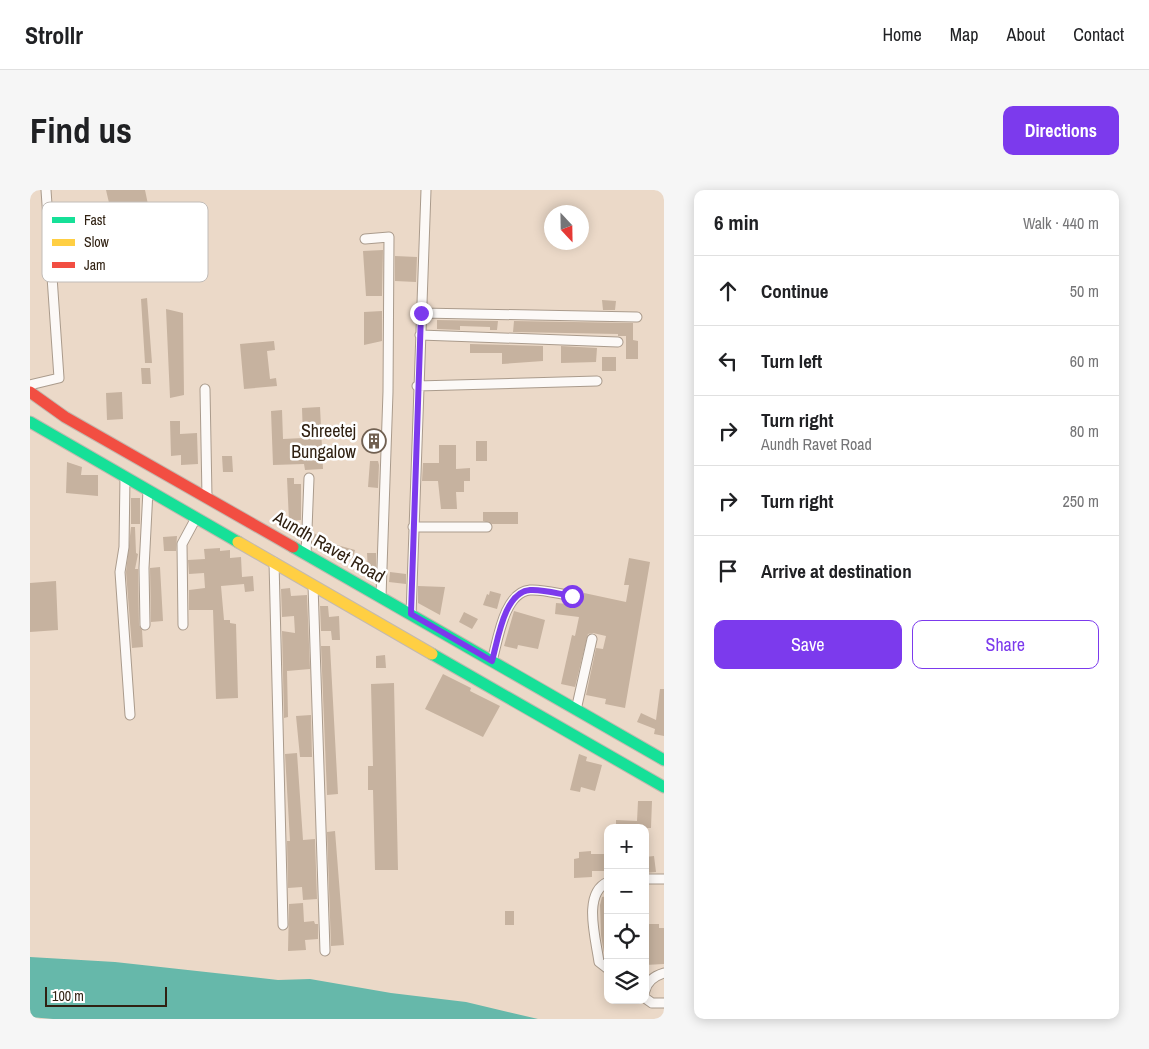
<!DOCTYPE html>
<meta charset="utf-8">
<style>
body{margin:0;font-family:"Archivo Narrow",sans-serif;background:#f6f6f6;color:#202124}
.controls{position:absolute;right:15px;bottom:15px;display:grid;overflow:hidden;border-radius:10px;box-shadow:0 2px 12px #0003}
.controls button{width:45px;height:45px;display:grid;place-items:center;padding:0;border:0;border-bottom:1px solid #e0e0e0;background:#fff;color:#202124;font:25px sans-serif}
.compass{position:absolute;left:514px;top:15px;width:45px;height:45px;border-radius:50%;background:#fff;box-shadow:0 2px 12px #0003;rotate:158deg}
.scale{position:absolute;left:15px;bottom:12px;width:122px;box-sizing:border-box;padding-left:5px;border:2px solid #302112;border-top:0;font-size:14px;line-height:18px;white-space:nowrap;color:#302112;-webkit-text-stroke:4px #fff;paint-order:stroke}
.stop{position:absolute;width:15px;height:15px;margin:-11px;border:4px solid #7c3aed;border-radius:50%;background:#fff}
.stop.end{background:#7c3aed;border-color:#fff;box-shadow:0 1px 5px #0008}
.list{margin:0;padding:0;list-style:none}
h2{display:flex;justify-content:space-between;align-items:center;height:65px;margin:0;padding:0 20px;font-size:21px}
h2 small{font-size:16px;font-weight:400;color:#757577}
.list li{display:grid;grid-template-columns:32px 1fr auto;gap:15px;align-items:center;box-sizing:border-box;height:70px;padding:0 20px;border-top:1px solid #e0e0e0}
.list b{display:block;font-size:19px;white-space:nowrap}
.list p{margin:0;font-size:16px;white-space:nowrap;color:#757577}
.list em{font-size:16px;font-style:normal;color:#757577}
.actions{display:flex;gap:10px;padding:15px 20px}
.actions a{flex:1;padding:11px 0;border:1px solid #7c3aed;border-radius:10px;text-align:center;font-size:18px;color:#7c3aed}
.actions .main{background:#7c3aed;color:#fff}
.icon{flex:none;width:28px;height:28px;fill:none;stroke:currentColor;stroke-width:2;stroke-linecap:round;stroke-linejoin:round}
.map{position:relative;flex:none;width:634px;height:829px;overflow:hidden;border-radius:10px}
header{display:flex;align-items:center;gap:30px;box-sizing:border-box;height:70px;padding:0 25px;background:#fff;border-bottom:1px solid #e0e0e0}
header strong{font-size:24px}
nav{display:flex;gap:28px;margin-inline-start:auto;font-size:18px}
.intro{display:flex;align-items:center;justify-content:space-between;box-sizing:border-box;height:120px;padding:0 30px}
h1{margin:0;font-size:35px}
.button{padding:12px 22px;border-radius:10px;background:#7c3aed;color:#fff;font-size:18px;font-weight:700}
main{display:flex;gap:30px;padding:0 30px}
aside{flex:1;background:#fff;border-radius:10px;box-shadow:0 2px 12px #0003}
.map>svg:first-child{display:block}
.water{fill:#66b8aa}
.building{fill:#c6b29f}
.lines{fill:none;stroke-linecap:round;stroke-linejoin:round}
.street-casing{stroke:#aa9b8c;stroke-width:11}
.fast-casing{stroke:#c3b9af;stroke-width:13}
.slow-casing{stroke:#c3b9af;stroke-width:13}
.jam-casing{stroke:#c3b9af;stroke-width:13}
.street{stroke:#fcf9f7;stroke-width:9}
.fast{stroke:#16e098;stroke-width:11}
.slow{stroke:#ffcf43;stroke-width:11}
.jam{stroke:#f24e42;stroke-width:11}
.route{stroke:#7c3aed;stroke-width:6}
.labels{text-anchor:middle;stroke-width:5;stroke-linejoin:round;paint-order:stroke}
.poi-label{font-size:18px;fill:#302112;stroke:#fff;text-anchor:end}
.street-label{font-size:18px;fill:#302112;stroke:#fff}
.key{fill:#fff;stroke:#c1bcb8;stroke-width:1}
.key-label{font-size:14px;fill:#302112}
</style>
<header>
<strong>Strollr</strong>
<nav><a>Home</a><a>Map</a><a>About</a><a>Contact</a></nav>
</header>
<div class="intro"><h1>Find us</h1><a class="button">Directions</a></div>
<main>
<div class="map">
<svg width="634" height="829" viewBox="0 0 634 829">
<rect width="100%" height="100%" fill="#ebd9c8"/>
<path class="water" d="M0,767L85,772L248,790L280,789L361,803L436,812L508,829H23L0,827Z"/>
<path class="building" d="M76,0H115L120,24L130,21L131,30L135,28L137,40L133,41L134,50L124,51L120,32L98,58L82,46L101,24L83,30Z
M353,60L352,106H336L333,61Z
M365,66L387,67L386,92L365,91Z
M117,108L122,173H115L111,109Z
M572,110L586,111L585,120H573Z
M136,119L153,123L154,205L140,208Z
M352,121V151L334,155V122Z
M407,130L468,131L467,140H460V137L430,136V140L407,139Z
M484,131L603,133V150L608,151V169H596V146H588V144L483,142Z
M244,151L245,160L237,161L240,189L246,188L247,196L214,199L210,154Z
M440,154L513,156V171L472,174V163H440Z
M531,156L567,158L566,172L531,173Z
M572,167H586V181H572Z
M111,178H120L121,194H112Z
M92,202L93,229L77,230L76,203Z
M290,217L293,279L275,280L274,274L243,275L241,221L252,220L253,249L273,248L272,218Z
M140,231H150V244L167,243L168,274L151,275V265L141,266Z
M446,251H457V271H446Z
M409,255H426V279L440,278V291H434V302H426L427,319H411L408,291H392L393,273H409Z
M192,266H202L203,282H193Z
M340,271H348L349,275L348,298L338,297Z
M37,272L52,277L51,285H68V306L36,303Z
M257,288H264V294H271V330L259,331Z
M101,308H110V334H101Z
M453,322H488V334H462L453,331Z
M101,337H105L106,363L108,364L105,379H108L109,435L112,440L113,457L102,458L96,382Z
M284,343L300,353L325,360L323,368L283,353Z
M147,346L146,361H134L133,347Z
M190,358V361L200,360V368L211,367L212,387L223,386L224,401L215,402L214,394L191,396L194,430H200V433L206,434L208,508L186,509L183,420H159V400L175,398L174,383L159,384L158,370L175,369L174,359Z
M337,363H346V382H338Z
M599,368L620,372L595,518L575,514L576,509L556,505L566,458L573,459L576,446L563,443L558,444L545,497L531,494L542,445L545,446L549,427L525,424L526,413L551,415L554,403L596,412L599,395H594Z
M130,377L133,431L121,432L120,378Z
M360,382L376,384V394L359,392Z
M26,391L28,440L0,442V393Z
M388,396L415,397L410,425L388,413Z
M260,398L261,406L277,405L280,479L257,481L258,527L254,528L252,441L265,443L264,426L252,427L251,399Z
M460,401L471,404L467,419L453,415L457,404L459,405Z
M290,416H298L299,427L309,426L310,450H302L301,441H291Z
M484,421L515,430L508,459L488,455L487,459L474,456Z
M434,422L448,429L442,439L429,432Z
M291,456H300L308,604L297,605Z
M355,465L356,478H346V466Z
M413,484L441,498L440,501L470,516L453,547L395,519Z
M364,493L368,680H345L343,600H338V576H343L341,494Z
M630,499H634V546L624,544L625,539L607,532L611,523L626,530Z
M281,525L282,567H270L266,526Z
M267,563L273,650L285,649L287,709L273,710L272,697L258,698L257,651H260L255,564Z
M549,564L557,567L556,571L572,575L565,601L551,597L550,602L540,600Z
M608,611H622L621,638H586V630L607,631Z
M305,641L314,755L301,756L297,642Z
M561,661V664H575V681H562V687L544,688V669L549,668V662Z
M624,666L626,682L615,683V667Z
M578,706V770H577L575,769L571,745L570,715L572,707Z
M273,713L274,732L284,731L285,734H288V749L275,750L276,760L258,761L259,714Z
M475,721H484V735H475Z
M618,734H629V738H634V774L615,775V745H618Z"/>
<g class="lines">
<g class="street-casing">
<path id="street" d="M335,49L359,47L358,202L351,407
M391,123L607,127
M390,145L588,152
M0,195L29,188L16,0
M387,196L567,191
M175,199L177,307
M95,287L94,357L90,382L100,525
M383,337H457
M276,365L279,288
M244,372L253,735
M283,395L295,761
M381,425L396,0
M115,435L114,378L118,300
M153,435L152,354L166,328
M462,471C468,450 474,402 500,400C513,399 529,404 543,406
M546,520L562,449
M615,689H634
M578,692C552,703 566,749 569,772L578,779
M615,801C617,791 624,786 634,783
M615,808L622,813H634"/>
</g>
<g class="fast-casing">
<path id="fast" d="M0,232L208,352
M263,357L634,570
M402,464L634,597"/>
</g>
<g class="slow-casing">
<path id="slow" d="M208,352L402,464"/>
</g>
<g class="jam-casing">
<path id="jam" d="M0,202L35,227L263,357"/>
</g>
<use href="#street" class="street"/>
<use href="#fast" class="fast"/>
<use href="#slow" class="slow"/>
<use href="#jam" class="jam"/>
</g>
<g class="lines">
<path class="route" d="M391,123L381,424L462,471C468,450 474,402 500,400C513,399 529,404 542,406"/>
</g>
<defs>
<g id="building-ring" transform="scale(1.25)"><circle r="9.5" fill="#fff" stroke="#716152" stroke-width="1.5"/><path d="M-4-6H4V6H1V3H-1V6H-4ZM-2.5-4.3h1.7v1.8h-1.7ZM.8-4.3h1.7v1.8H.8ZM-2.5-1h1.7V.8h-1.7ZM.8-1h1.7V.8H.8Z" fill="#716152"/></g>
</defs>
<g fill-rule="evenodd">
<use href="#building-ring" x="344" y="251"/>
</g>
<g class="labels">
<g class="poi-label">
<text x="326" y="247">Shreetej<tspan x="326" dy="21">Bungalow</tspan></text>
</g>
<g class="street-label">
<text transform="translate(299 357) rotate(30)" y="6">Aundh Ravet Road</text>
</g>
</g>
<rect x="12" y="12" width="166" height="80" rx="8" class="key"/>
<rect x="22" y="27" width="23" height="6" fill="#16e098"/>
<rect x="22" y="49" width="23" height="7" fill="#ffcf43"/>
<rect x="22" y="72" width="23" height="6" fill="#f24e42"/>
<g class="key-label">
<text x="54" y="35">Fast</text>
<text x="54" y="57">Slow</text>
<text x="54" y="80">Jam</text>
</g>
</svg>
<div class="controls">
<button>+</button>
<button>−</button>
<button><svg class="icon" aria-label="locate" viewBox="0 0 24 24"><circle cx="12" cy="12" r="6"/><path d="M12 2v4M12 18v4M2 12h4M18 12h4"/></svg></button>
<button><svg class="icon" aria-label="layers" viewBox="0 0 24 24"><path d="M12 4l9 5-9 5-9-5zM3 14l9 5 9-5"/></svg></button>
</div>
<svg class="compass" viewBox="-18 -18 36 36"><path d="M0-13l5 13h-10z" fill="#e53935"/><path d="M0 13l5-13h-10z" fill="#757577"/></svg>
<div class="scale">100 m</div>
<div class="stop" style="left:542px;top:406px"></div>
<div class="stop end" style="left:391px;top:123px"></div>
</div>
<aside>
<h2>6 min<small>Walk · 440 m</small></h2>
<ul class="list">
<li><svg class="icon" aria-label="ahead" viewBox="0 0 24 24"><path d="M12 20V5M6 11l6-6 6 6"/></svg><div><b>Continue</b></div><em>50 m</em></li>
<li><svg class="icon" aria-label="left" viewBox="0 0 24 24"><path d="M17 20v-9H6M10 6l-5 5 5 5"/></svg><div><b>Turn left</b></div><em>60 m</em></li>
<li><svg class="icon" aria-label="right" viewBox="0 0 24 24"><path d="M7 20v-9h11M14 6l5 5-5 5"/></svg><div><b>Turn right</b><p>Aundh Ravet Road</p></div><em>80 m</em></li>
<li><svg class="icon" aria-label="right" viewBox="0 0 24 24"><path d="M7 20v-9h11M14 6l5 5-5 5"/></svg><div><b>Turn right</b></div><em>250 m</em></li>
<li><svg class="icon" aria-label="arrive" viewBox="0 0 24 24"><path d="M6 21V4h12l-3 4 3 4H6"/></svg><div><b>Arrive at destination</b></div></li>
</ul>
<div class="actions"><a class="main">Save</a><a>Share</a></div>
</aside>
</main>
